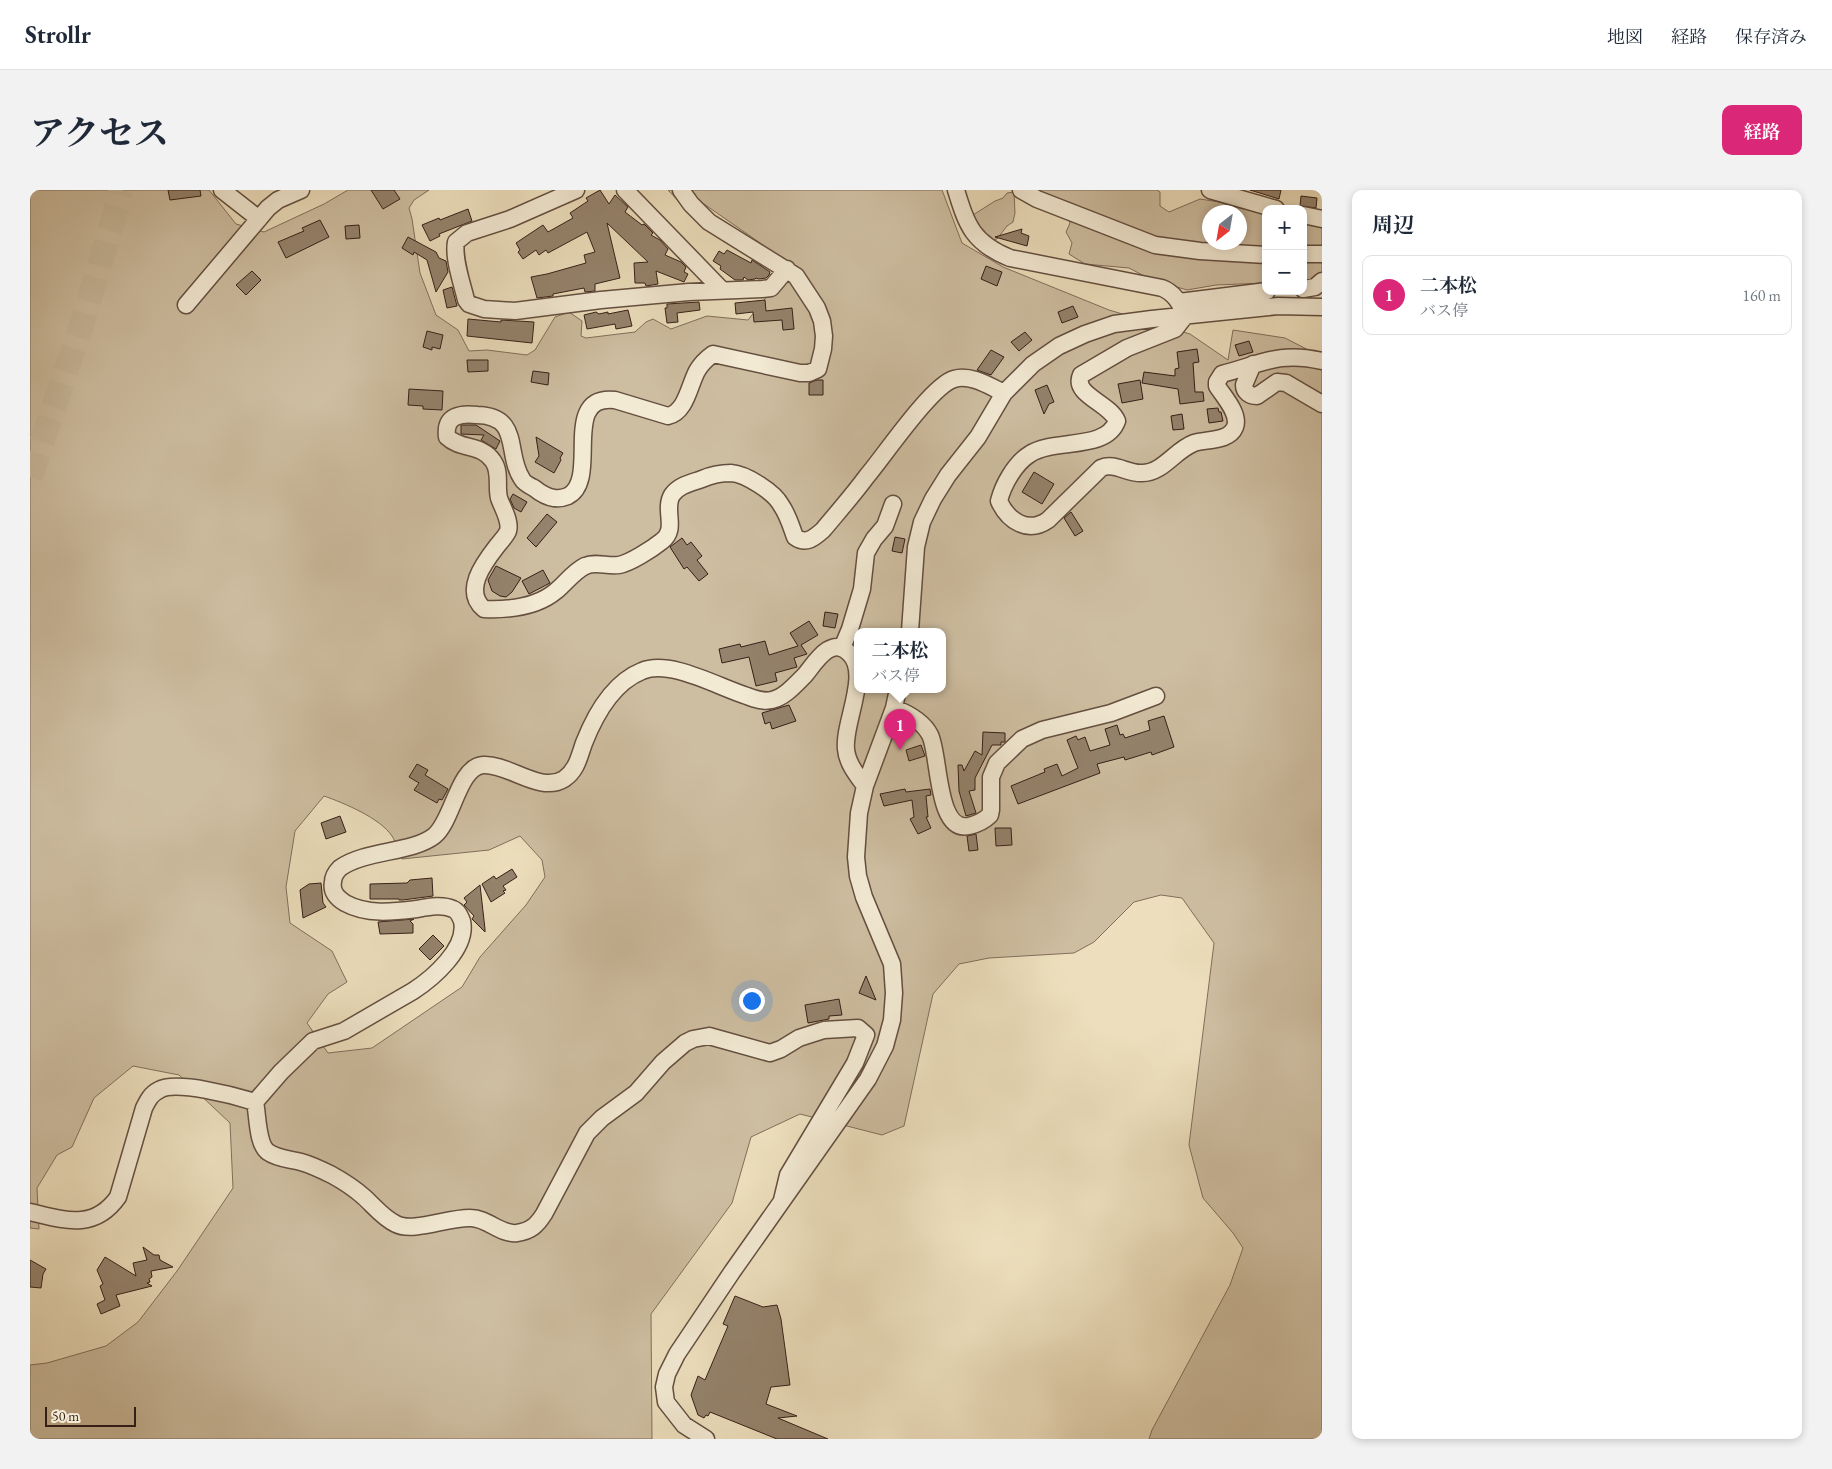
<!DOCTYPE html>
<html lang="ja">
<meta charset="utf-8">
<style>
body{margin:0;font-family:"EB Garamond","Noto Serif JP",serif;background:#f2f2f3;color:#1f2937}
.controls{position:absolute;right:15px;top:15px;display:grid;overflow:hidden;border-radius:10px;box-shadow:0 2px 8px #0003}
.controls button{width:45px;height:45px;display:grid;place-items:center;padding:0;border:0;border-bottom:1px solid #e0e1e3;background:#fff;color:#1f2937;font:25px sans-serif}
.compass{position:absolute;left:1172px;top:15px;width:45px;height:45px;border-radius:50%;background:#fff;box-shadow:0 2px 8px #0003;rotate:211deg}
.scale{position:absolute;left:15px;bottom:12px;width:91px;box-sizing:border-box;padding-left:5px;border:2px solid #361f17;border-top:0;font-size:14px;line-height:18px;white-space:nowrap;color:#361f17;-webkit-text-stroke:4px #f3ead4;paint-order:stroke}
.you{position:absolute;left:721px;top:810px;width:18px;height:18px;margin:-12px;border:4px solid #fff;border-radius:50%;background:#1a73e8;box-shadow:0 0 0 8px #1a73e833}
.badge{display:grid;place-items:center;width:32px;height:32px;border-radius:50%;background:#db2777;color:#fff;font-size:16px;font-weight:700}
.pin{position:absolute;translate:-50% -41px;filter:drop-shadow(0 1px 2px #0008)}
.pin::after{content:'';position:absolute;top:26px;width:18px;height:15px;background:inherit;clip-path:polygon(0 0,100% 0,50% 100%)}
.popup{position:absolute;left:824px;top:438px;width:92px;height:65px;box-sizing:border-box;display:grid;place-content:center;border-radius:10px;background:#fff;filter:drop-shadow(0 1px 4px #0005);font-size:16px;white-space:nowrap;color:#747a83}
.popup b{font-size:19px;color:#1f2937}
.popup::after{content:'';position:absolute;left:50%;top:100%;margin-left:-10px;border:10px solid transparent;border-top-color:#fff}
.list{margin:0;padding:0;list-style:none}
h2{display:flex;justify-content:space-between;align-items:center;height:65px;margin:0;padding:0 20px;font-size:21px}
h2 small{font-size:16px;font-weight:400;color:#747a83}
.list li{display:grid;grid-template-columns:32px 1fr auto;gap:15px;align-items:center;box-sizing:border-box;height:80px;margin:0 10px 10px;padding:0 10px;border:1px solid #e0e1e3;border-radius:10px}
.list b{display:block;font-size:19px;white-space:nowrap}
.list p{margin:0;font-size:16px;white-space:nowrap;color:#747a83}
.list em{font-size:16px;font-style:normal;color:#747a83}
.map{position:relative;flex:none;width:1292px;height:1249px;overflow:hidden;border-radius:10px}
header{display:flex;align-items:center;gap:30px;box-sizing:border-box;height:70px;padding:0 25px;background:#fff;border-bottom:1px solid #e0e1e3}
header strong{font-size:24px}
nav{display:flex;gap:28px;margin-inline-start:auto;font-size:18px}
.intro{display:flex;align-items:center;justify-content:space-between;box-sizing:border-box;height:120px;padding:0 30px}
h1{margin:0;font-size:35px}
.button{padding:12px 22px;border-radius:10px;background:#db2777;color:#fff;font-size:18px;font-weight:700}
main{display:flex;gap:30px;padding:0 30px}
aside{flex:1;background:#fff;border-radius:10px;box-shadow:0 2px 8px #0003}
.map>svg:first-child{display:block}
.green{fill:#cebea1;stroke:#826e5c;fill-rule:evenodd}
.building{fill:#95836d;stroke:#361f17}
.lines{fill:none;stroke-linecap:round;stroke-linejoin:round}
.highway-tunnel{stroke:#c8b99c;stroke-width:25;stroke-dasharray:25 12;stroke-linecap:butt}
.minor-casing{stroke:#644f40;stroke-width:19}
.minor{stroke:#f3ead4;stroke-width:16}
</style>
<header>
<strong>Strollr</strong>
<nav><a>地図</a><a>経路</a><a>保存済み</a></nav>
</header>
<div class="intro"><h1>アクセス</h1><a class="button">経路</a></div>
<main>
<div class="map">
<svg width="1292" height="1249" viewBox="0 0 1292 1249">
<rect width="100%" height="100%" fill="#eddfbd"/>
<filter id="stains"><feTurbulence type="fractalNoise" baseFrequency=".004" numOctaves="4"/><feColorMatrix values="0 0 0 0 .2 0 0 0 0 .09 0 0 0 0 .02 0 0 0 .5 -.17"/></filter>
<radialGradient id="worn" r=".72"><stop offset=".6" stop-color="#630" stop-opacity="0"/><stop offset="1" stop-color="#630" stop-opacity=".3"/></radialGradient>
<path class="green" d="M0,0H179L206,34L234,42L294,14L318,0H399L384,10L379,18L382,29L390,83L406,125L428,140L439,161L457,160L497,165L505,160L525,127L539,122L552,131L551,146L556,148L605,142L616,132L623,129L641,139L677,126L718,130L739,104L752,96L746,64L674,14L656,19L638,0H912L932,53L973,77L1079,120L1160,144L1198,170L1203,140L1255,148L1292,167V1249H1119L1122,1240L1200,1095L1213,1058L1203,1043L1173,1008L1159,955L1184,753L1152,708L1131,705L1104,712L1064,752L1044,763L959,768L929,774L903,804L874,936L852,945L770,924L721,947L702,1013L621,1124L622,1249H0V1175L17,1173L76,1156L108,1132L147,1081L203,998L200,933L149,885L103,876L64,908L42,957L27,965L7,998L9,1039L0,1038ZM828,441H912V499H828ZM294,606C314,613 350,628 362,646C367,653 369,662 372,669L459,660L490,646L512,670L515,687L496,715L450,767L432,797L342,858L298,863L277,833L298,804L317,792L302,761L260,733L256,697L265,641Z
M1005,0H1127L1130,2V16L1139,22L1170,9L1189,12L1209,18L1223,19L1236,25V93L1186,95L1157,100L1120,89L1099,78L1055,74L1039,64L1042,53L1036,42L1040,33L1033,14ZM1180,22H1210V52H1180Z
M984,2L985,23L983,32L977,36L967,49L960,50L944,31L943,25L965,11L973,8L977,3Z
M1273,29L1292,38V103H1278L1273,100Z"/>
<path class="building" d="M138,0H170L171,6L140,10Z
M341,0H364L370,9L353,19Z
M570,0L579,14L585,5L598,17L595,22L612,35L614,34L623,43L621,45L630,50L638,59L635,65L651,72L656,77L654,82L658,84L654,92L626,81L628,94L616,96L615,93H605L604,73L618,72L577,33L590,88L565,94V101L555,102L554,98L523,104V106L507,108L501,87L517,84L556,73L554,65L565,62L557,42L518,63L516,60L509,65L506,60L493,69L488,62L490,60L486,53L513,35L518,42L543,28L540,23L558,11L556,8Z
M1220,0H1251L1249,9Z
M1271,6L1287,8L1286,18L1270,16Z
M438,19L442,31L409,44L410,46L400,51L392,35L409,28L410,30Z
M290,30L299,47L256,68L248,52L274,41L272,38Z
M329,35L330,48L316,49L315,36Z
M992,39L991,43L999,46L997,56L965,47Z
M378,47L406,62L409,68L416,71L418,82L406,102L397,70L384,62L383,65L372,58Z
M697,60L721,73L722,70L740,82L739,85L736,88L729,89L726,88L725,89L718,90L714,87L713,90H705L690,79L691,76L683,71L689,61L694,64Z
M956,76L972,82L967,96L951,89Z
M222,81L231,90L216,105L206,95Z
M422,97L427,116L417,118L413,100Z
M735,110L736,121L762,118L764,139L753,140L752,130L724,132L723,122L706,124L705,113Z
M669,112L670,120L647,123L648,132L637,133L635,118H637V114Z
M1043,116L1048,127L1032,133L1028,122Z
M598,120L602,136L586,139L585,134L557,139L554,125L566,122L569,124L578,122V124Z
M438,129L471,132V130L504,132L502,153L437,146Z
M397,141L413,145L410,159L402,157V160L393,157Z
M995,142L1002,150L989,161L981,152Z
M1219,151L1223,162L1209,166L1205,155Z
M1167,159L1169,172L1163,173L1165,202H1173L1174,211L1150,214L1148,199L1112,193L1114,182L1145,186V179L1149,178L1147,162Z
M961,160L974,167L961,185L947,180Z
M437,170H458V181L438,182Z
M503,181L519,183L518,195L501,192Z
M787,190H793V205H779V193Z
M1110,190L1113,209L1092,213L1088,194Z
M1017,195L1024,212L1019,214L1014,224L1005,200Z
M379,199L413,201L412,220L393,219V216L378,215Z
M1188,218L1189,222H1191L1193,231L1179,233L1177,219Z
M1152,224L1154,239L1143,240L1141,226Z
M431,235H446L470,251L466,259L451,250L454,245L431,244Z
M506,247L533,263L530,268L531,270L524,283L505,272L509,266Z
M1004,282L1024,294L1012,314L992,302Z
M483,304L497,312L491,322L484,318L480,309Z
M1041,322L1053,341L1045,346L1034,328Z
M517,324L527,332L506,357L497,348Z
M865,347L875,349L872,363L862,361Z
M652,348L657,355L661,352L672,366L667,370L678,384L669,391L657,377L654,379L640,357Z
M466,376L491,388L482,402L476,407L470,406L462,401L458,390Z
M513,380L520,393L499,404L492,391Z
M795,422L808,424L805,438L793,436Z
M779,431L788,445L771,455L777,464L764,468L767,477L745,483L747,491L726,496L719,467L692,473L689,459L710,454L711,457L735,451L739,465L768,456L760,443Z
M759,515L766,531L742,539L740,532L735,534L732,523Z
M1134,526L1144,557L1122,565L1121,562L1095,570L1094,567L1067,574L1070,583L988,614L981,596L1015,582L1014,579L1027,574L1032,586L1048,578L1037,550L1046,546L1048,550L1055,547L1060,561L1080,555L1075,539L1087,535L1090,545L1093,544L1095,548L1120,540L1118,531Z
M953,542L975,543V552H971V555H962L945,588V600L939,601L946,623L936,626L929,601L928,575H932L934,581L945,561L952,565Z
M891,555L895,566L879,571L876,560Z
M387,574L398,580L395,585L418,599L412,610L409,609L407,613L384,600L389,593L379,587Z
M875,599L876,602L900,599L901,605L896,606L898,627H896L901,638L888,644L880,629L884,627L882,610L854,616L850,604Z
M310,626L316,642L296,649L291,633Z
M965,638H981L982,655L966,656Z
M946,644L948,660L939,661L937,646Z
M482,679L487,687L473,696L476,700L473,701L475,703L461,712L452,694L464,686L466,689Z
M402,688L403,706L373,710H369V709H340V694L377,693L380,690Z
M291,693L293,713L296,717L273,728L270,700L279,694Z
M450,695L455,739V742L442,729L444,726L434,715L437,712L434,708Z
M384,729L380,731L383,734V743L350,744L348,732Z
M403,745L414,756L400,770L389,759Z
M836,786L846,810L829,803Z
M809,809L812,825L799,826V829L778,833L775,815Z
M113,1057L124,1065H129L130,1070L143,1077L121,1081L122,1087L119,1089L120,1092L117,1093L122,1096L86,1105L90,1116L71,1124L67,1114L75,1110L70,1096L73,1094L67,1080L75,1067L106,1086L103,1073L117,1070Z
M0,1070L16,1079L13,1084L11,1098L0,1097Z
M705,1106L733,1117L747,1115L751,1129L760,1195L741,1197L736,1214L767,1226L748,1228L798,1249H747L680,1222L678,1226L676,1225L674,1228L668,1225L661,1205L668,1186L675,1190L698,1136L693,1134Z"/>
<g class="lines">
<path class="highway-tunnel" d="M0,287L50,140L84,27L91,0"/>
<g class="minor-casing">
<path id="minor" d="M192,0L229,29
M546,0L480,29L437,43L426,52C423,68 432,93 436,110L439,114L454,119L485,121L571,110L659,102L732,99L741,98L757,79
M595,0L692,100
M651,0L661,14L679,32L766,86L787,118L792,131L794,146L793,159L788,179L779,183H770L683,164C676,169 671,174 667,181C659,196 656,222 638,226L585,210C529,204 571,289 538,306C533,308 529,309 524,308C517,307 509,302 504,298C500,296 494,293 492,289C475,264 492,226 447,225C439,224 431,224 425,227C417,231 416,239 417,247C431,260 452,254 463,271C471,282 466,296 469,308C472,317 481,331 478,341C476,346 470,352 467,356C453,374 433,401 454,419C478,420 507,417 526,401C536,393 543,382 555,376C567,371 577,377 589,375C600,373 622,359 632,351C648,339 633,320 642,305C649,295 661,293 672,289C681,285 690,283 701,283C716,284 744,302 751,315C758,325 761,336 765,347C776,355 784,348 793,340C808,322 823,305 837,286C854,266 902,195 924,189C941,184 959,196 974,203
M926,0C937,36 943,53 980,68L1132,98C1145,103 1151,114 1155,126
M991,0L1007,9L1125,55L1170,61L1236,65
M1180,0L1246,19
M1273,25L1292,29
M1273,64H1292
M1273,99L1285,97L1292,91
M1149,112L1237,101
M156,115L238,18L248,10L271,0
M1155,126L1145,139L1097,158L1051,185C1042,205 1080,213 1087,231C1076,261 1025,248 1000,264C985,273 973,295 969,311C978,331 998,344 1018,330L1071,278C1085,272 1097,284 1112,283C1133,283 1145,260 1164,253C1176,249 1199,252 1205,237C1210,224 1194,207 1187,196V192L1192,184C1231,174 1249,161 1292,171
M1223,174L1214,195C1214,202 1220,206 1227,206L1247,192L1256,193L1292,214
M880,441L886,357L892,332L903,309L918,285L948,247L974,203L1003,174L1029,156L1055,144L1084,134L1122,129L1248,116L1292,117
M812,458L820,439L832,399L836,363L844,349L855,336L863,314
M864,518C877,523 893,531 900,545C910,565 906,643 939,636C947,634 954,631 960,625L961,620V587L967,573L992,549L1012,540L1081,523L1126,506
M225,912L251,882L283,851L314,841L383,801C403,788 438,758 432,731C430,726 428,721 423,719C412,714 398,717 387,719C362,722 337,725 315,713C307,708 301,701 303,692C303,686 306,682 310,678C335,660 382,663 404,646C423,631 428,577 453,575C478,573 510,604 534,589C547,580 549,567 554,553C565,525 582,493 612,481C640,469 688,497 717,506C725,509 733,512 742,510C755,507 766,494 775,485C785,473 801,445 819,463C841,483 813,533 816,559C817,573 827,585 835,596
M225,912C228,926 227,954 238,962C248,969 260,969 271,972C282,975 292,980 302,985C313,991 325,999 334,1007C344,1016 353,1028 366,1034C383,1043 419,1027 441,1028C457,1028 471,1045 487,1043C501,1041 507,1035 514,1024L557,943L572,928L606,903L633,872L655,853L663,849L679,846L740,863L751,859L769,848L794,840L828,838L836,845L825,873L758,985L752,1010
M0,1022C34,1030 64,1041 88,1007L114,918C118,910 121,904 129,900C146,890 206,906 225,912
M676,1249L654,1235L636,1212L634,1197L637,1184L647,1164L702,1082L838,889L855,856L862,830L864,803L862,774L834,707L828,686L826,667L829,623L835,596L864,518L868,499"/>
</g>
<use href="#minor" class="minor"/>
</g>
<rect width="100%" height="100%" filter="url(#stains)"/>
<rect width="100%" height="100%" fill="url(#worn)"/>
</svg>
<div class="controls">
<button>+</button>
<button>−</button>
</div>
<svg class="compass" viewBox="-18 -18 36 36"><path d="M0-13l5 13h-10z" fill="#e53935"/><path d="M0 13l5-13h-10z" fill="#747a83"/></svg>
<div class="scale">50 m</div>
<div class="you"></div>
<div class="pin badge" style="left:870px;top:560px">1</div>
<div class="popup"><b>二本松</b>バス停</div>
</div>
<aside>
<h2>周辺<small></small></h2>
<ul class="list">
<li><span class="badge">1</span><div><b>二本松</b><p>バス停</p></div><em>160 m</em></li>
</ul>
</aside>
</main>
